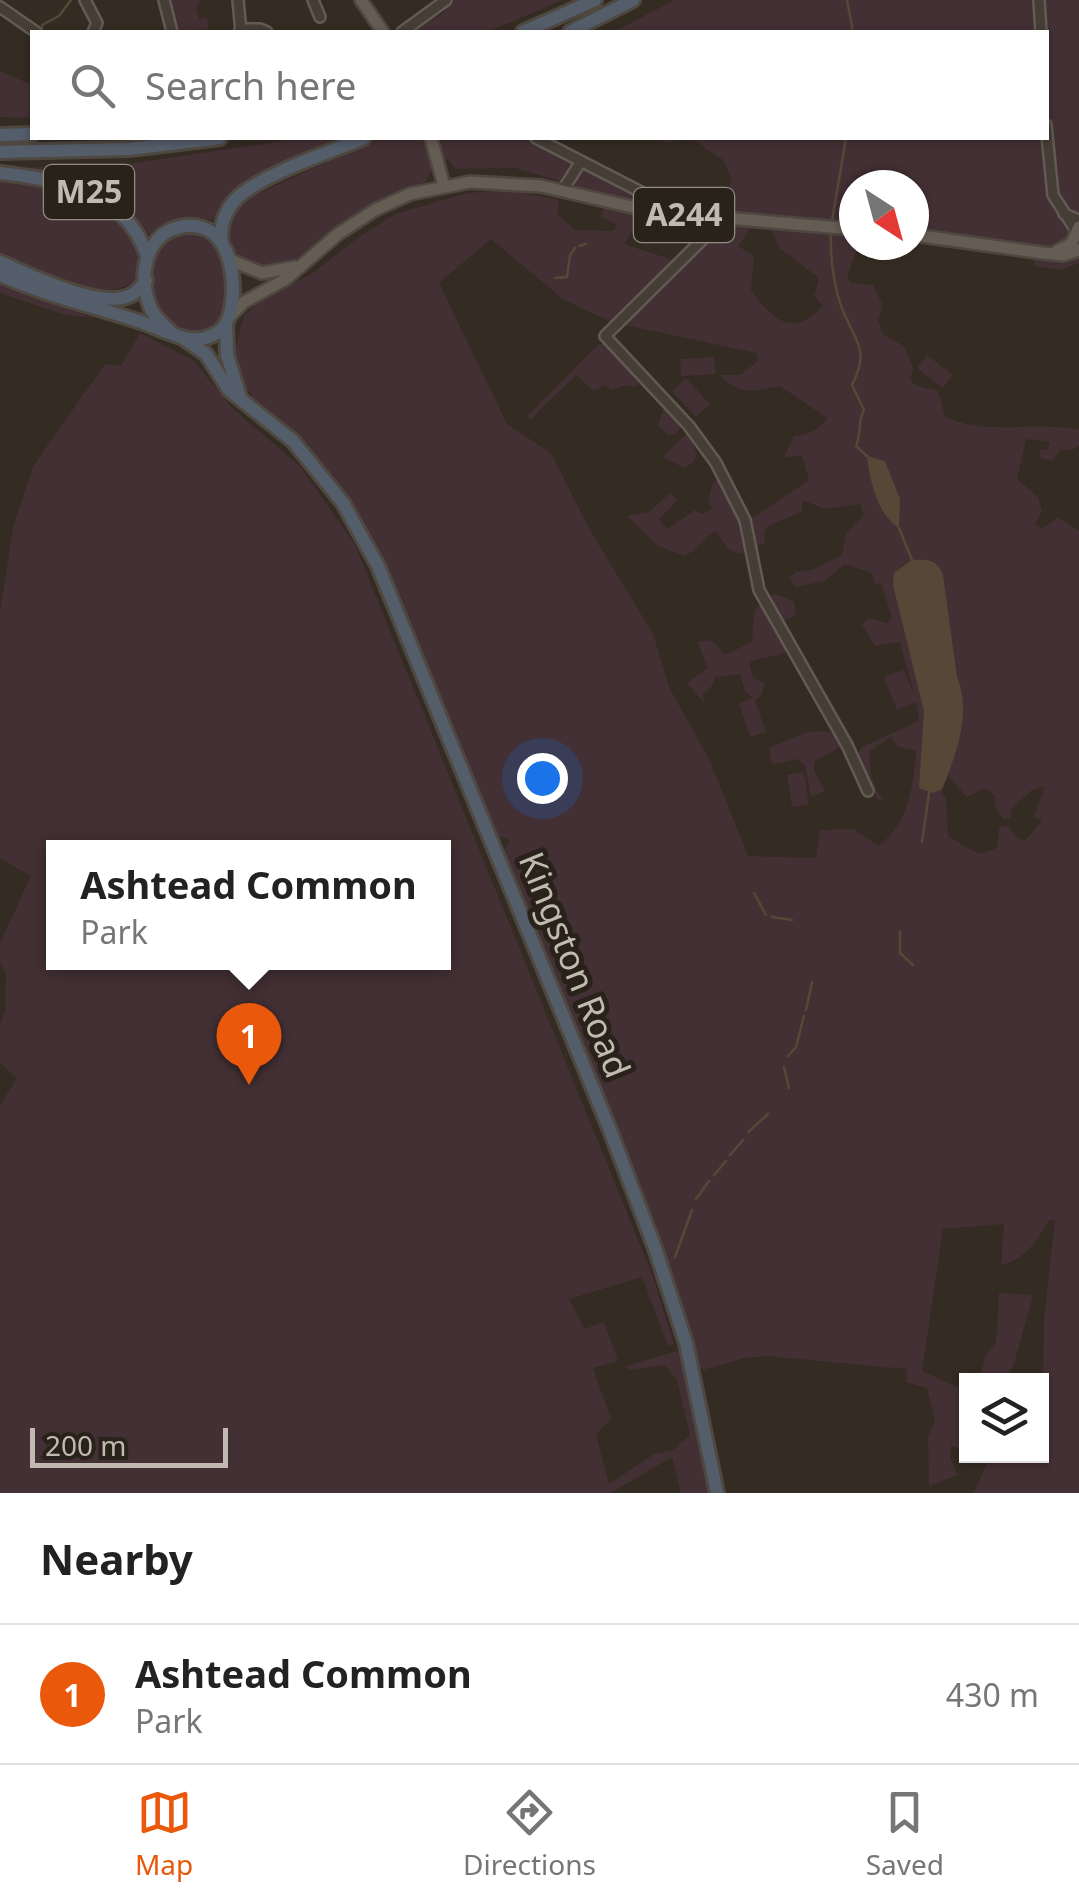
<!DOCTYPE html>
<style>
body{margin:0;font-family:"Noto Sans",sans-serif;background:#f2f2f2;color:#222}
.controls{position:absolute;right:30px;bottom:30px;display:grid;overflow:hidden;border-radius:0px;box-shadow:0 2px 8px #0004}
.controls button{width:90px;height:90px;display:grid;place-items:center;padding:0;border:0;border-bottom:2px solid #e0e0e0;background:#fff;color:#222;font:50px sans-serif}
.compass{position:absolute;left:839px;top:170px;width:90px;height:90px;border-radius:50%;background:#fff;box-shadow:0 2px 8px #0004;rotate:144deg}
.scale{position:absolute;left:30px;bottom:25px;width:198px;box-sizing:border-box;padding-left:10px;border:5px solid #c1bab0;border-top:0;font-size:28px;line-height:35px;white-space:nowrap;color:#c1bab0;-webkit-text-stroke:8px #29221b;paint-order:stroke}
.you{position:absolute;left:542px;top:778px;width:35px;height:35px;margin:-25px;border:8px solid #fff;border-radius:50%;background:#1a73e8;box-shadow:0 0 0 15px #1a73e833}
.badge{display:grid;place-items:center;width:65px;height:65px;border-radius:50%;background:#ea580c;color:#fff;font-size:32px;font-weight:700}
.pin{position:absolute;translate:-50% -82px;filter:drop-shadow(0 2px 5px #0008)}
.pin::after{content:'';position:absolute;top:52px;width:35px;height:30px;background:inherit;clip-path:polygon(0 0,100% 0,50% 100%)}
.popup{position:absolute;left:46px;top:840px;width:405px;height:130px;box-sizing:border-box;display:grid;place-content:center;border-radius:0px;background:#fff;filter:drop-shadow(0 2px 8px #0005);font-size:32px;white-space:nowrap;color:#767676}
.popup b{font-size:38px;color:#222}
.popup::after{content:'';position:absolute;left:50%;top:100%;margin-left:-20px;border:20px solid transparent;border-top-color:#fff}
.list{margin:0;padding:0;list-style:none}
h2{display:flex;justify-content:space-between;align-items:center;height:130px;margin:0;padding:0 40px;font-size:42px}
h2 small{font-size:32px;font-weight:400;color:#767676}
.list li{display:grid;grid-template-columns:65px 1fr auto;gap:30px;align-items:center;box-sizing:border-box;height:140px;padding:0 40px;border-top:2px solid #e0e0e0}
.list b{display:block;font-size:38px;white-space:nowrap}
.list p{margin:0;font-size:32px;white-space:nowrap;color:#767676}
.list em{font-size:32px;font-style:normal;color:#767676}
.icon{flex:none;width:55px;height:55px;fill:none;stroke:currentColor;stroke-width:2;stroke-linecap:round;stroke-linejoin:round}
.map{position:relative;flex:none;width:1079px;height:1493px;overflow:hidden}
.search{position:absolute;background:#fff;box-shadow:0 2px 8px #0004;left:30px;right:30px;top:30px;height:110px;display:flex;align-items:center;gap:25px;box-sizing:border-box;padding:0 35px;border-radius:0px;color:#767676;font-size:38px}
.sheet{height:270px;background:#fff}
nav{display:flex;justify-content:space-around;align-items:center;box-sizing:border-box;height:140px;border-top:2px solid #e0e0e0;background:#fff;font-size:28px;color:#767676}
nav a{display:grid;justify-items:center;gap:5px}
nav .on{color:#ea580c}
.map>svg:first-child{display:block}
.green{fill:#433034;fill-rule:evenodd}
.water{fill:#574737}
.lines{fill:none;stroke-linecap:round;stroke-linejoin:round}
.stream{stroke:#574737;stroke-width:2.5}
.minor-casing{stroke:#625b53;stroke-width:14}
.major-casing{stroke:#4e473f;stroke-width:16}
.highway-casing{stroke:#4f4840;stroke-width:18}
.minor{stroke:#453d36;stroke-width:9}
.major{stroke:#655c54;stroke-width:11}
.highway{stroke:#545e6a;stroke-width:12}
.labels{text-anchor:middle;stroke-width:10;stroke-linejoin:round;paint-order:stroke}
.shield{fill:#29221b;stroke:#938c83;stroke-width:2.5}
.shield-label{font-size:32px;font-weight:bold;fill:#c1bab0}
.street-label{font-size:35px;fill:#c1bab0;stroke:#29221b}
</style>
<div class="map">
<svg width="1079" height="1493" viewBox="0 0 1079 1493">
<rect width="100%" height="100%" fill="#342b22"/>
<path class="green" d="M168,0H201L196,9L199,19L207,18L209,29L177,32Z
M454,0H563L487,32H411L441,15Z
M675,0H1079V214L1071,210L1058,191L1050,194L1057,214L1071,233L1069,240L1058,245L1039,248L914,231V185H854V223L721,212L732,179L723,160L690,138L665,143L658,138H1046V32H613Z
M0,71L32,85V118L0,117Z
M302,138H347L227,202L212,220C186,214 170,218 149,235C108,178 66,174 0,168L115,166Z
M381,138H532L655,204L660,199L712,208L711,212L637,203L515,168L456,169L448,159L435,163L426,182L358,215L292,262L270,269L250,265L233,249L228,225L242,201Z
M0,182C50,188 97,187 129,232C139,247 142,259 139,277C108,310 35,269 0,256Z
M507,190L559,200L557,214L575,230L613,231L617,225L601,217L604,208L643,215L624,244L676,261L720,223L752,226L738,246L754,256L751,290C773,320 792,339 823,306L814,296L819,278L779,248L771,227L854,233V245H872V251L856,252L847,277L851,283L873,285L883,306L878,321L883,334L904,346L913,368L910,380L917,386L938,391L945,416C983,437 1036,420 1079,430V446L1072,450L1061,449L1052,461L1039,457L1041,450H1048L1050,442L1026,439L1017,479L1038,497L1042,511L1035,524L1042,529L1058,517L1079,531V1493H974L990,1456H1042L1044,1318L1055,1220L1048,1221C1039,1240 1023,1261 1001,1265L1004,1224L943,1229L922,1371L966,1391V1450L951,1446L950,1458L958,1475L929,1486L928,1438L935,1421L927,1388L906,1382L907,1369L766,1356L744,1358L703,1370L699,1366L671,1278L503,852L509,843L508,838L495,836L486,818L371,536L334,478L305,446L255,401L244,384L234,353L244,316L258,302L313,273L356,239L395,214L468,193ZM491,239L564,300L611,322L756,353L759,360L740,375H719C743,397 751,391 780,386L827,418C821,429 806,436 794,436L784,457L802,456L809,480L750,520L757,545L765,544L764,531L772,524L802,512V500L825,509L861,504L863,516L846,533L842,555L812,570L796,572L789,578L796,587L824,581L845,564L872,573L875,585L881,583L892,618L887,623L869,618L862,625L875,646L900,642L914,693L903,670L884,677L897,710L916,702L919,721L862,747L858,754L877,799L881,801L884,800C873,790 868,765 870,751L891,737L898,747L916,751C913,787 909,824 878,846L854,829L820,830L816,858L748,856L709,759L670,689L653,634L591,532L551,453L507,424L439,283ZM948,776L967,797L985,788L995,796V807L1004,820L1011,818V809L1032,790L1045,786L1034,817L1042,821L1025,841L1018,838L1008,826L999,827L997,848L978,854L948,836L946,798L941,792Z
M187,231C225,240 237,287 220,319C214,329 206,334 195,334C141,337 134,238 187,231Z
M1079,256V263L1060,270L1035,266L1032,258L1064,260Z
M0,283L93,318L65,315L0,293Z
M140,333L193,360L233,409L300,466L355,545L652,1274L674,1344L668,1346L642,1277L569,1299L584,1329L604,1322L618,1361L593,1368L611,1419L596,1434L609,1484L654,1454L673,1450L690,1435L677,1380L665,1365L629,1370L627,1366L680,1350L703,1440L711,1493H681L672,1457L611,1493H0V1105L17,1078L0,1063V1025L5,1011L6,973L0,962V943L31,876L0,858V611L13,528L33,466L105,364L121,366ZM54,848H444V962H54Z
M603,343L640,382L635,387L626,385L611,390L605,385L594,391L576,375C563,390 540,406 532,420L526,417L598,345Z
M927,355L953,375L943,388L917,368Z
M714,357L716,374L681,376L680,359Z
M686,378L710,404L696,417L672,391Z
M664,407L682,425L676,434L668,435L658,426Z
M688,432L697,454L694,462L684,468L663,457Z
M720,479L733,503L747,550L739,554L728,549L716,531C703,538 698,549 685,556L658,546L627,516L649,512L671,492L677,501L659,519L667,529L695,510L701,514L712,509L708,499L713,482Z
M775,594L794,601L796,615L784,621L770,596Z
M761,604L788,651C775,658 763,656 749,662L753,678L765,683L761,696L755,701L766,732L750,737L739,704L753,698L745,691L740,674L715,677L712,686L703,694L704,703L687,683L707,668L698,642L712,640L725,655L752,642L754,611Z
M822,731L832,733L842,746L814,762V771L825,791L811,797L805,766L798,759L772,764L769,748L805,733Z
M804,772L809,804L792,807L787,775Z
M999,1293L1033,1295L1014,1364L1005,1380H980L985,1356L996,1343Z"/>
<path class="water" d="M867,456L885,461L900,499L899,528C877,514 870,481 867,456Z
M912,560C928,559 937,559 943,575L957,677C972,713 956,755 942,789L933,793L919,788L924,711L893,585L894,573Z"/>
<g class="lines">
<path class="stream" d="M847,0L853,32
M42,31V25L59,16L71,0
M832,221L846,138
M831,233C830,257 834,289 843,311C856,342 870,350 852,385L864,410C857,423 862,432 856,446L867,456
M579,246L586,244
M555,278L567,277L570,255L575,248
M899,528L912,560
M922,842L929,793
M754,893L766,915
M772,917L792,920
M900,931V953L913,965
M806,1010L812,982
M788,1056L796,1047L804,1016
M784,1067L789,1088
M748,1132L768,1114
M730,1155L743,1140
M714,1175L726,1161
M696,1199L709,1181
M675,1257L692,1210"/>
<g class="minor-casing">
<path id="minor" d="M85,0L97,23L93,32
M164,0L172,32
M238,0L241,32
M313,0L320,17
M1039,0L1041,32
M0,7L36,32
M240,29H260L267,32
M402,32L446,0
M1046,125L1053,195L1077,232
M536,138L641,192
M562,191L580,163
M1064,214L1079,220
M720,218L702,240L605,336L689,426L716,463L745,520L759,590L847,745L868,791"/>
</g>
<g class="major-casing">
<path id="major" d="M361,0L383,32
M431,138L444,186
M914,235L1043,253L1064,255L1079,250
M1057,251L1071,244L1079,227
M228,259L262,273L295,267
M229,317L244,302L286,279L338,234L375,210L410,194L470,182L541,186L654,212L854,229"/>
</g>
<g class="highway-casing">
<path id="highway" d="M523,32L595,0
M570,32L633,0
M0,135L32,134
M0,152L129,149L220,138
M0,173C60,180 126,191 147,256
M222,244C219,227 224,213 235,200C257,176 333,151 364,138
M0,262C29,275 99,309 129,296C137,293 142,286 146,280
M0,275C45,295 92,306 138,321C153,326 167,333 181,337C191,340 202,340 211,336C230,329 232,308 233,291C233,271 229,248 214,234C205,227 196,225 185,226C147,231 138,271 149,304C153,316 163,325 172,333
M226,323L227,355L240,397
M183,338L206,354L229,390L293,441L343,503L378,566L610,1130L655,1248L686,1343L717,1493"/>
</g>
<use href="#minor" class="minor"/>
<use href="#major" class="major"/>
<use href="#highway" class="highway"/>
</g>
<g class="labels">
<g class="shield">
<rect x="44" y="165" width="90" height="54" rx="8"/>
<rect x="634" y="188" width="100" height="54" rx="8"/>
</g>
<g class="shield-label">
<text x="89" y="203">M25</text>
<text x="684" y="226">A244</text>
</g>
<g class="street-label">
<text transform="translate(574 965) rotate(68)" y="12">Kingston Road</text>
</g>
</g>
</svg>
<div class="controls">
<button><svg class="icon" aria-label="layers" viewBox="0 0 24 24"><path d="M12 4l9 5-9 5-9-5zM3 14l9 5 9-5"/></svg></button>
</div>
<svg class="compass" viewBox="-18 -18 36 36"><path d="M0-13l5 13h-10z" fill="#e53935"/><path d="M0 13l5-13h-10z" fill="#767676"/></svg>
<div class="scale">200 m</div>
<div class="you"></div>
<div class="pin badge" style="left:249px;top:1085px">1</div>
<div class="popup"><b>Ashtead Common</b>Park</div>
<div class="search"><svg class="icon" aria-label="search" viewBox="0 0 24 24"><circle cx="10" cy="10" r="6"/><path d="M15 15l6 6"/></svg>Search here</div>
</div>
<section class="sheet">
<h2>Nearby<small></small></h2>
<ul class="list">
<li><span class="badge">1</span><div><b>Ashtead Common</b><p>Park</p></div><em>430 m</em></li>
</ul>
</section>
<nav>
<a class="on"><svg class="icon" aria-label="map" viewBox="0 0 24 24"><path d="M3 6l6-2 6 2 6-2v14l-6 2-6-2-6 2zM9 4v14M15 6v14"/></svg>Map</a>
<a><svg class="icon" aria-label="directions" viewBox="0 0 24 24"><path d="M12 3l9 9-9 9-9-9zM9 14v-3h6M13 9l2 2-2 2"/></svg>Directions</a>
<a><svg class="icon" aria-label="saved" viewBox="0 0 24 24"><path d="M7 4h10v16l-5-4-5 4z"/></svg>Saved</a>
</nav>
